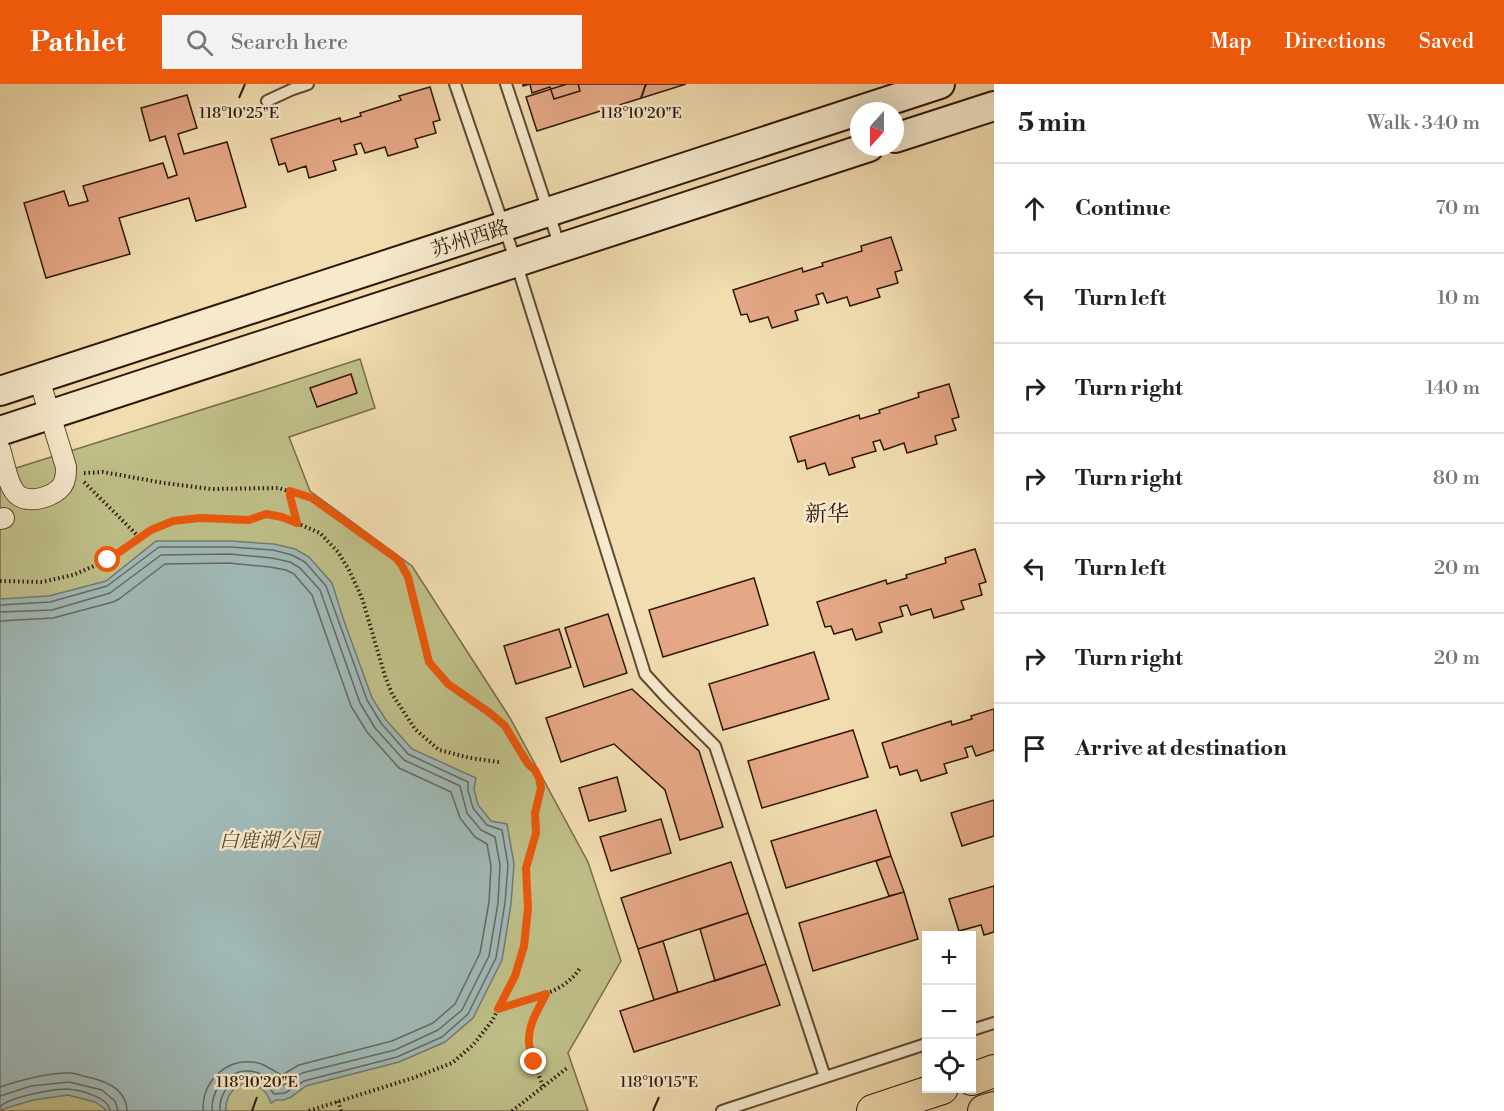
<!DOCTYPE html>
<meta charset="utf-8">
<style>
body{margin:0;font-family:"Libre Bodoni","Noto Serif SC",serif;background:#f2f2f2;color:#202124}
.controls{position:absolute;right:18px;bottom:18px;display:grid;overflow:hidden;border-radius:0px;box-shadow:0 6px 24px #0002}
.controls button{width:54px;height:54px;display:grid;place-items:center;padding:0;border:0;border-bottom:2px solid #e0e0e0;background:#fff;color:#202124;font:30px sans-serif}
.compass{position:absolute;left:850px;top:18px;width:54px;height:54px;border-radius:50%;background:#fff;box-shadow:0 6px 24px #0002;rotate:201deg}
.stop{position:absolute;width:18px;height:18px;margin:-14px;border:4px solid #ea580c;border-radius:50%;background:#fff}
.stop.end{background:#ea580c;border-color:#fff;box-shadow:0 2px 6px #0008}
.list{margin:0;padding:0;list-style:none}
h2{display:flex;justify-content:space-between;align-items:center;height:78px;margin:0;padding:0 24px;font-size:26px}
h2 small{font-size:20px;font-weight:400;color:#757577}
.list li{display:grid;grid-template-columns:39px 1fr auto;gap:18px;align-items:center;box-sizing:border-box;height:90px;padding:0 24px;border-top:2px solid #e0e0e0}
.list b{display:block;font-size:22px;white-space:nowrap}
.list em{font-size:20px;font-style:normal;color:#757577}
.icon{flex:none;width:33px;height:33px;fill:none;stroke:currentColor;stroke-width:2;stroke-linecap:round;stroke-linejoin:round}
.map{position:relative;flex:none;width:994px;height:1027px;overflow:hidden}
header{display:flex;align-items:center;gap:36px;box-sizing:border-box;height:84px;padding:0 30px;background:#ea580c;color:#fff}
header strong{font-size:28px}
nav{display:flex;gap:33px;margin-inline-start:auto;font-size:21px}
.search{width:420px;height:54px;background:#f2f2f2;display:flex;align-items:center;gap:15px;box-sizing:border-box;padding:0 21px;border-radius:0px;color:#757577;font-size:22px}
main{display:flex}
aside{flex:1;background:#fff}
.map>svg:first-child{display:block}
.green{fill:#bfbf88;stroke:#786c49;stroke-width:1.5}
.water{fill:#a0b9b7;stroke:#737972;stroke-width:1.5}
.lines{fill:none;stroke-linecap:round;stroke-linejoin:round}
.shore{stroke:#686860;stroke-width:1.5}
.building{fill:#e5a785;stroke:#30180a;stroke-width:1.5}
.lane-casing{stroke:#604934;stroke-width:14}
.street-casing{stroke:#604934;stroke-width:22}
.secondary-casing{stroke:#30180a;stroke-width:32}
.primary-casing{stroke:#30180a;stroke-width:34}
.path{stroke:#30180a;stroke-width:4;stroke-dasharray:1.5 3;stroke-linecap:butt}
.lane{stroke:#f6e9cc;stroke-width:10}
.street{stroke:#f6e9cc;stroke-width:20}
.secondary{stroke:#f6e9cc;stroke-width:28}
.primary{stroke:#f1ddb0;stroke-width:32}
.route{stroke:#ea580c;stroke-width:8}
.ticks{fill:none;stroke:#30180a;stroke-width:2}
.labels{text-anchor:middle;stroke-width:5;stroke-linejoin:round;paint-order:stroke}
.street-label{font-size:20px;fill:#30180a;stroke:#f6e9cc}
.park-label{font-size:20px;font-style:italic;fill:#5b4a30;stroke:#f6e9cc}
.quarter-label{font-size:22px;fill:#30180a;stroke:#f6e9cc}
.ticks-label{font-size:15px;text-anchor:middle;fill:#30180a;stroke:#f6e9cc;stroke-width:5;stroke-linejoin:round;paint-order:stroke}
</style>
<header>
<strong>Pathlet</strong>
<div class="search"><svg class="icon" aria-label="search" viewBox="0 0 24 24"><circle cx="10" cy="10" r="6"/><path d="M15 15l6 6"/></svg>Search here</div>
<nav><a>Map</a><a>Directions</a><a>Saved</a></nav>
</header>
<main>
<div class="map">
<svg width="994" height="1027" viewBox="0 0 994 1027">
<rect width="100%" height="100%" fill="#f1ddb0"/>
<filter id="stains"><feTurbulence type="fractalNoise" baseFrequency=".00333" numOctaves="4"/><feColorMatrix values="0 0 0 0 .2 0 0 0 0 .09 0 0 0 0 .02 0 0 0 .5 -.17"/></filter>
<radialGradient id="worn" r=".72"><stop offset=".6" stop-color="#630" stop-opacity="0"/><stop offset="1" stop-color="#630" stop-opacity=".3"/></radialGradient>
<path class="green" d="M360,275L375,324L289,353L310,407L412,482L510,634L588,778L621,877L568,969L588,1027H0V389L274,303Z"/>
<path class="water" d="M156,457H230L274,460L295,465L309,473L332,499L343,534L372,614L386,636L412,665L476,694L474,705L478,721L491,737L507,740L514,780L511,820L502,876L473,934L445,958L399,978L306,1002L291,1013L284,1016H276L271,1019C269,1014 267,1009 263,1006C246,990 224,1006 226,1027H108L95,1018L68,1011L33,1016L0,1026V515L49,512L106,497Z"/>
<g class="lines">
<path class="shore" d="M0,521L50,518L107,502L159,463H230L273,466L292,471L305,478L326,502L367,616L381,639L408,670L468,698V706L473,724L487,741L502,746L508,781L505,819L496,874L468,930L442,953L397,973L304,997L285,1009L274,1010C271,1006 268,1002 264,999C242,984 218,1003 220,1027
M0,528L52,526L110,509L161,471L229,470L272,474L290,478L300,484L320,506L360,619L375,644L404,676L460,702L467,729L481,746L495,753L500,781L498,819L489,872L462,926L438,946L395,966L302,989L284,1001L277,1002C252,973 211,989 212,1027
M0,537L53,534L113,518L119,515L165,480L229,479L270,483L286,486L294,490L312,511L351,622L367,648L399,684L451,708L460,734L475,753L487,760L491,782L489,818L480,869L455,920L433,939L392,957L299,981L282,991C274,988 267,981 258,979C227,972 202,997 203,1027
M0,1003C21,996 42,990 65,989C71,988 77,990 83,992C103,996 126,1003 127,1027
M0,1012L31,1002L69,998L102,1006L115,1017L118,1027
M0,1023C8,1013 54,1005 67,1005C80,1006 109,1013 110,1027"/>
</g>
<path class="building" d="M523,0H578L580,7L554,15L550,3L532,9L530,0L523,2Z
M567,0H686L537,47L526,13Z
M430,3L440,36L433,38L436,49L415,55L418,63L388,72L385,63L365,69L361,59L354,61L357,70L333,77L336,86L309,94L306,82L288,88L285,79L279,81L271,55L340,34L341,38L361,32L360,29L401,16L399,12Z
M187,11L197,44L178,50L184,70L227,58L246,123L196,137L189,114L119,134L130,170L46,194L24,119L64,107L69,122L88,117L83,102L163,79L168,94L177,91L165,52L150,57L141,24Z
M891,153L902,186L895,188L898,199L877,205L880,213L850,222L847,213L827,219L823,209L816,211L819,220L795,227L798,236L772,244L768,233L750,238L747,230L741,231L733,206L802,184L803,188L823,182L822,179L862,167L861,162Z
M351,290L357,309L317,323L310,304Z
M949,300L959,333L952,335L956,346L935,352L937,360L907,369L904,359L884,366L880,356L873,358L876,367L852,374L855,383L829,391L825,379L807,385L805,376L798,378L790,353L859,331L860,335L880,329L879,326L919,313L918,309Z
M975,465L986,498L979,500L982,511L961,517L964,525L934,534L931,525L911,531L907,521L900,523L903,532L879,539L882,548L856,556L852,545L834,550L831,542L825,543L817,518L886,496L887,500L907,494L906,491L946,479L945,474Z
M754,494L768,541L663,573L649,526Z
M608,530L627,589L584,603L565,544Z
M559,545L571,583L516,600L504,562Z
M814,568L829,615L723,646L709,600Z
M632,605L699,667L723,743L680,756L665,706L614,660L561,678L546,634Z
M994,625V666L976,672L972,662L965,664L968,673L944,680L947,689L921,697L917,686L900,691L897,682L890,684L882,659L951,637L952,641L972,635L971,632Z
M853,646L868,693L762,724L748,677Z
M617,693L626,727L589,737L579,704Z
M994,716V752L962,762L951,729Z
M876,726L891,772L786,804L771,757Z
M661,735L671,769L611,787L600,753Z
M891,772L904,808L889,812L876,777Z
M731,778L748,829L638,865L621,814Z
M994,802V848L984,851L981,841L959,847L949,815Z
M904,808L918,855L813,887L799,839Z
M748,829L766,880L715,897L700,845Z
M663,857L678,908L654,916L638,865Z
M766,880L780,921L634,968L620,927Z"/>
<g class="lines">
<g class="lane-casing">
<path id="lane" d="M455,0L516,178L645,590L666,613L715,662L825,993
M506,0L560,163
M267,17L293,5L308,0
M972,946L994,939
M722,1027L926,960"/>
</g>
<g class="street-casing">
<path id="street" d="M0,365C4,377 8,405 19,412C32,420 54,412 62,402C66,396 66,390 66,383L39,295
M0,435L4,434"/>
</g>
<g class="secondary-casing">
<path id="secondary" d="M895,54L994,22
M0,307L940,0
M0,347L869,63"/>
</g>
<g class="primary-casing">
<path id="primary" d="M972,995L994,987
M873,1027L942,1004
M984,1027L994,1024"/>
</g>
<path class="path" d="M84,389L103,388L164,399L211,405L278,404L312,414L395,474L401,480L408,493L429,578L448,600L490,629L505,643L528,680L535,686L539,694L541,704L535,729L536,749L526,784L528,824L524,862L515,892L492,937L473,961L452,979L413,994L308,1027
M84,398L140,454L151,446L173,437L199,434L249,436L266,430L282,433L320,449L338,468L349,486L362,514L385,592L392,610L415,645L439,666L470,674L499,678
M290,407V413L297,438
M0,497L42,498L73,491L108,476L140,454
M499,925C526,916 564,910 580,884
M543,1002C538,989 529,970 529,955C528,939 539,924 546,910
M338,1017L341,1027
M512,1027L567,984"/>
<use href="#lane" class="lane"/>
<use href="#street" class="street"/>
<use href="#secondary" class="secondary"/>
<use href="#primary" class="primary"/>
</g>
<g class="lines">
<path class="route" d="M108,476L151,446L173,437L200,434L249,436L266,430L282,433L297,439L290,412V407L312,414L396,474L401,480L408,493L429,578L448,600L490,629L505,642L528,680L535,686L539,694L541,704L535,729L536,749L526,784L528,824L524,862L515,892L498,925L546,910C539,924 529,939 529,955C528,962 532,971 534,978"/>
</g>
<path class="ticks" d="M239,14L245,0M641,14L646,0M252,1027L257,1013M653,1027L659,1013"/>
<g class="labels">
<g class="street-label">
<text transform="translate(470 154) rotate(-18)" y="7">苏州西路</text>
</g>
<g class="park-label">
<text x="269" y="763">白鹿湖公园</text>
</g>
<g class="quarter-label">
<text x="827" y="437">新华</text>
</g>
</g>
<g class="ticks-label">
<text x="239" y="34">118°10'25"E</text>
<text x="641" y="34">118°10'20"E</text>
<text x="257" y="1003">118°10'20"E</text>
<text x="659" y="1003">118°10'15"E</text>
</g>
<rect width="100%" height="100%" filter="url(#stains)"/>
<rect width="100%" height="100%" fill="url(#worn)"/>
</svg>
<div class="controls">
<button>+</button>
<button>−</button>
<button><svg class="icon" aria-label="locate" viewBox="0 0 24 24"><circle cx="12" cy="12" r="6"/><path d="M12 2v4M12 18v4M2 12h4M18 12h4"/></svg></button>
</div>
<svg class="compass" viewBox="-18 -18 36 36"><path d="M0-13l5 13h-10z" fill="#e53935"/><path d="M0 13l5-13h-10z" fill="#757577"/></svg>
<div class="stop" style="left:108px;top:476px"></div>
<div class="stop end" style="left:534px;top:978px"></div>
</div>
<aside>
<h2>5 min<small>Walk · 340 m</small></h2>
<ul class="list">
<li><svg class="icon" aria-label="ahead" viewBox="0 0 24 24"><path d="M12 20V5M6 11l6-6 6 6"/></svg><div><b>Continue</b></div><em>70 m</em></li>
<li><svg class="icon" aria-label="left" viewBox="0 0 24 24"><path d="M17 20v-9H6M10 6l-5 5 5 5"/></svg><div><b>Turn left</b></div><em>10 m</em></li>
<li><svg class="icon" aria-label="right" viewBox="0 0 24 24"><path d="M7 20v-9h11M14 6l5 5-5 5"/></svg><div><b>Turn right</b></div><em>140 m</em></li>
<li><svg class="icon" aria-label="right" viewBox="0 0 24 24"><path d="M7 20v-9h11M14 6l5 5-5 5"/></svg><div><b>Turn right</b></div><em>80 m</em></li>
<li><svg class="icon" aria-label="left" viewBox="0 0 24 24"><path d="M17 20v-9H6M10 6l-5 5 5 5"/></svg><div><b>Turn left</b></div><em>20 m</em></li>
<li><svg class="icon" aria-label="right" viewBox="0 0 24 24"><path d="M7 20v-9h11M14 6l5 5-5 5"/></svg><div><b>Turn right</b></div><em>20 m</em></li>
<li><svg class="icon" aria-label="arrive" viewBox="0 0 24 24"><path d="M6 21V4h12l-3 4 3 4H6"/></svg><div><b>Arrive at destination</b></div></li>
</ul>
</aside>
</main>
